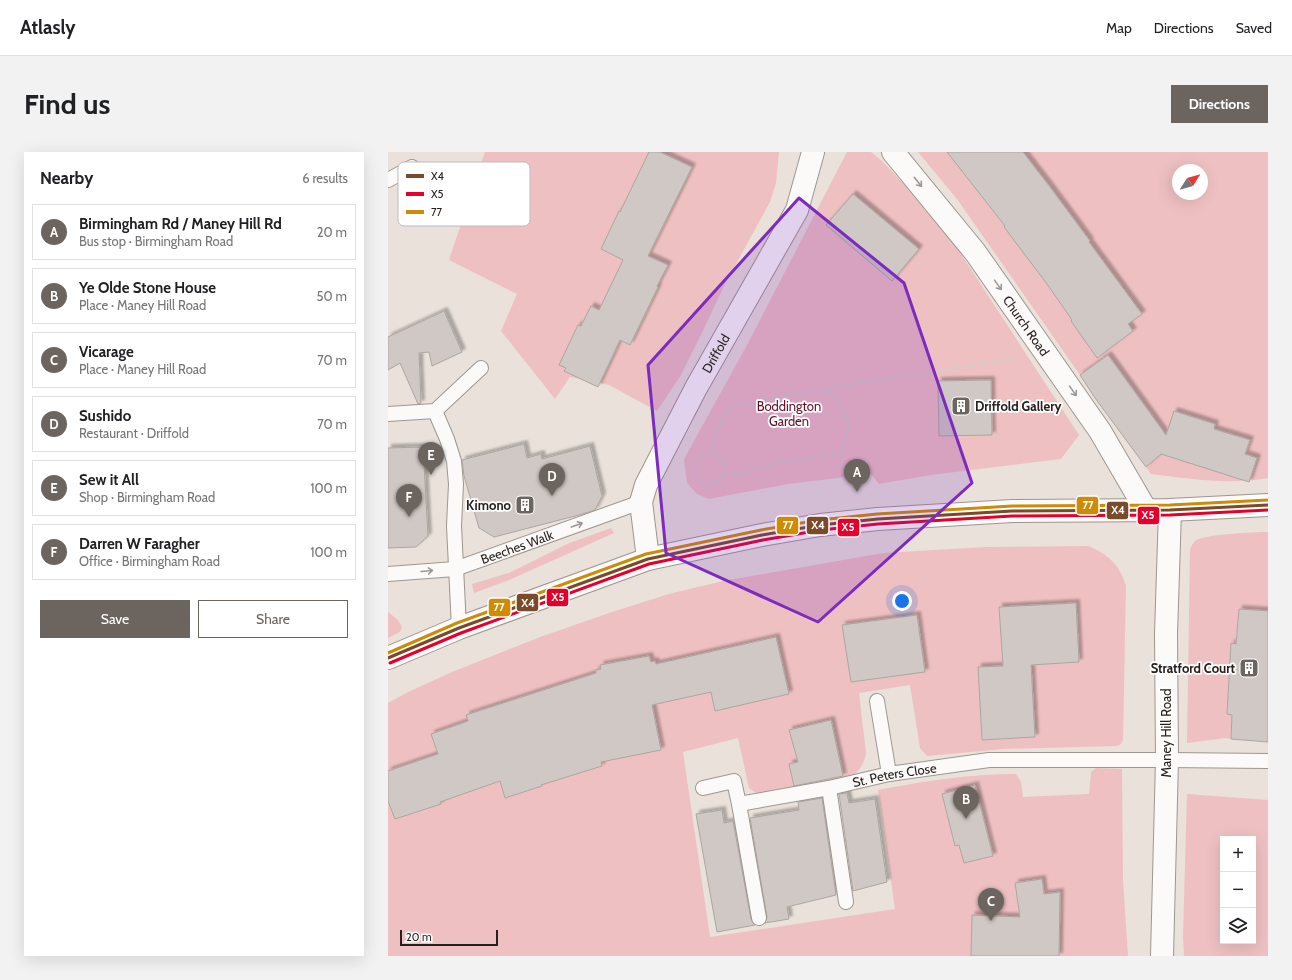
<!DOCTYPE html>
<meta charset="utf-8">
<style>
body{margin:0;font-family:Cabin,sans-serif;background:#f2f2f2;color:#202124}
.controls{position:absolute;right:12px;bottom:12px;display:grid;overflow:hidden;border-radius:0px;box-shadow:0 4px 16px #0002}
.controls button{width:36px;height:36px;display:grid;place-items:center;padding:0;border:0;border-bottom:1px solid #e0e0e0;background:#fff;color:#202124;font:20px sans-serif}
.compass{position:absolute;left:784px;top:12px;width:36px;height:36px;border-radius:50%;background:#fff;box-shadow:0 4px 16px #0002;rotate:53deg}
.scale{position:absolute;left:12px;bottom:10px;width:98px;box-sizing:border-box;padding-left:4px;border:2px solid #27211d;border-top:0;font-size:11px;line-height:14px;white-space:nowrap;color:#27211d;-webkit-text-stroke:3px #fff;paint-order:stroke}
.you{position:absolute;left:514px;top:449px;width:14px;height:14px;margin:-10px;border:3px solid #fff;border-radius:50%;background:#1a73e8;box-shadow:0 0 0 6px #1a73e833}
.badge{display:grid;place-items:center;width:26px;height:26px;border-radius:50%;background:#6b645f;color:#fff;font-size:13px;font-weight:700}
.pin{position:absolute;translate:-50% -33px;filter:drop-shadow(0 1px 2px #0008)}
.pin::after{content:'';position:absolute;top:21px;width:14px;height:12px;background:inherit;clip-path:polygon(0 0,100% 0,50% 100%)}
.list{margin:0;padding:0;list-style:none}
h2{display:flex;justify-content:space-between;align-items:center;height:52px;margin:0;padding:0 16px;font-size:17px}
h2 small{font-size:13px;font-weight:400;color:#757577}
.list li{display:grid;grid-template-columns:26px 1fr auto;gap:12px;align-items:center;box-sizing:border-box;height:56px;margin:0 8px 8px;padding:0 8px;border:1px solid #e0e0e0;border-radius:0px}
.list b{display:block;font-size:15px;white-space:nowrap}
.list p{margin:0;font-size:13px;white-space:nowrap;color:#757577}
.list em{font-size:13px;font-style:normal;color:#757577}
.actions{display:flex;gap:8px;padding:12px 16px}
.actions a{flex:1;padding:9px 0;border:1px solid #6b645f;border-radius:0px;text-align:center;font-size:14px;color:#6b645f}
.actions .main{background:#6b645f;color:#fff}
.icon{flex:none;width:22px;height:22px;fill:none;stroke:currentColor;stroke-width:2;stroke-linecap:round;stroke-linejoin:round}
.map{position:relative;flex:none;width:880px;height:804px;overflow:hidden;border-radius:0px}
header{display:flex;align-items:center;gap:24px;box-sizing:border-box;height:56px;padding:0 20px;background:#fff;border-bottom:1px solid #e0e0e0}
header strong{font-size:19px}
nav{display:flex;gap:22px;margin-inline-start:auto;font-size:14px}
.intro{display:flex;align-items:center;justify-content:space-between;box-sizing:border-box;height:96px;padding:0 24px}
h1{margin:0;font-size:28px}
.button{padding:10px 18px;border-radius:0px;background:#6b645f;color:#fff;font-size:14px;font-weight:700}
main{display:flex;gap:24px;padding:0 24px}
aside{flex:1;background:#fff;border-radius:0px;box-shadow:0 4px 16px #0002}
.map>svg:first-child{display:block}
.green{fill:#eec0c1;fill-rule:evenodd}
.building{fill:#d0c8c4;stroke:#aca6a1;filter:url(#shadow)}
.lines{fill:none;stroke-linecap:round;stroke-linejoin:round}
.lane-casing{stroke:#9d9791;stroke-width:16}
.street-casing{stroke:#9d9791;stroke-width:24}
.primary-casing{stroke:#9d9791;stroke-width:24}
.path{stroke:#d0cdcb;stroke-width:2.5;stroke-dasharray:3 2;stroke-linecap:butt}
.lane{stroke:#fcfaf9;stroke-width:14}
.street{stroke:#fcfaf9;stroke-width:22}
.primary{stroke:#fcfaf9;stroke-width:22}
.bus-1-casing{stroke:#fff;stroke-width:6}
.bus-2-casing{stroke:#fff;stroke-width:6}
.bus-3-casing{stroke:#fff;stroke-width:6}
.bus-1{stroke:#7a4b2a;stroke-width:3}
.bus-2{stroke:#e4002b;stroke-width:3}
.bus-3{stroke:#cd8b06;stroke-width:3}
.oneway{stroke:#9c9896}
.marked{fill:#7b2cbf;fill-opacity:0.2;stroke:#7b2cbf;stroke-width:3;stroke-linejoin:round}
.labels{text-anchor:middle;stroke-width:3.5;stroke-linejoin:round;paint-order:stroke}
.street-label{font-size:13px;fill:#27211d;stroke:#fff}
.park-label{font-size:13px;fill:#621024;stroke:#fff}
.poi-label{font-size:13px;font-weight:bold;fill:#27211d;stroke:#fff;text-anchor:end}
.key{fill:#fff;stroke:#bebcbb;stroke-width:1}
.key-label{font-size:11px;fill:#27211d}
.line-badge{stroke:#fff;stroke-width:1.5}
.badge-label{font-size:11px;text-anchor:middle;font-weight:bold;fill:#fff}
</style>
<header>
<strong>Atlasly</strong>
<nav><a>Map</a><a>Directions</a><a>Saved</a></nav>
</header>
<div class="intro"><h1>Find us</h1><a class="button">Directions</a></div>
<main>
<aside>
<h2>Nearby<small>6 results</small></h2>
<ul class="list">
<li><span class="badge">A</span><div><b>Birmingham Rd / Maney Hill Rd</b><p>Bus stop · Birmingham Road</p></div><em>20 m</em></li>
<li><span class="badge">B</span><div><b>Ye Olde Stone House</b><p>Place · Maney Hill Road</p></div><em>50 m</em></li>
<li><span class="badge">C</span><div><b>Vicarage</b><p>Place · Maney Hill Road</p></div><em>70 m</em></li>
<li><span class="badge">D</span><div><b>Sushido</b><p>Restaurant · Driffold</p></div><em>70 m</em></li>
<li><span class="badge">E</span><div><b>Sew it All</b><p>Shop · Birmingham Road</p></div><em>100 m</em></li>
<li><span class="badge">F</span><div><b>Darren W Faragher</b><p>Office · Birmingham Road</p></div><em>100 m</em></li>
</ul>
<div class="actions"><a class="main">Save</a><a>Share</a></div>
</aside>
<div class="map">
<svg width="880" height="804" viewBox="0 0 880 804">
<defs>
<filter id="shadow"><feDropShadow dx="3.5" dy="-3.5" stdDeviation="1" flood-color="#0004"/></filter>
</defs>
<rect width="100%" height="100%" fill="#e9e1da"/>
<path class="green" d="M97,0H391L388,31L382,50L336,134L313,183L293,223L269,259L221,233L182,225L167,247L113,179L129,142L61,108Z
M459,0H483L494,9L542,60L571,99L691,283L673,307L543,323L491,332L483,322L400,332L321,347L309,342L299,331L296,307L359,193Z
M530,0H880V326C841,333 802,327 763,322L736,285L765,264L720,203L692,223L569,47ZM790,18H814V42H790Z
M223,376L226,381L121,428L86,441L84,432L121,421L179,392Z
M880,380V459L851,457L848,492H843L839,562L844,563L843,587L838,586L799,591L802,397C803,395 805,391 807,389C816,382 867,380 880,380Z
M700,394C720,402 732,413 738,434L735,588L732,593L728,594L615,597L539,604L532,596L522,533L471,541L478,601C476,612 472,618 463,625L371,643L361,636L350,586L295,600L322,785L507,757L490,638C536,629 581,622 628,622L633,630L635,645L701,642L703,620L708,616L734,617L735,729L740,804H0V551L20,540L64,520L155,484L227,459L281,442L335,429L495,401L598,395ZM654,727L656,742L633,745L631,730Z
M0,460L10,468L14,475L12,480L0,486Z
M799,642L880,648V804H796L795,784ZM835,687H865V789H835Z"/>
<path class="building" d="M261,0H272L304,15L260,104L280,113L269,134L270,135L242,193L232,188L210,235L176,219L178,216L171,213L190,173L193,174L203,154L211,158L235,108L213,97L231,59L232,60Z
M559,0H635L662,35L702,89L701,90L754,162L740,172L745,179L709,206L683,169L684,168L659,132L616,75L617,74Z
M465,42L531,97L504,129L438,73Z
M56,159L74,200L44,214L41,200L31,201L33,251L30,252L12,211L0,218V185Z
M720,203L778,283L786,259L827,272L826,277L862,288L857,302L869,306L861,330L773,302L758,315L707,246L692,223Z
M603,228L604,283L551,284L550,229Z
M136,292L139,306L153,302L154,307L202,294L214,344L207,358L191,363L106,385L91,376L76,324L74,308Z
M35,295L40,384L28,395L0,396V296Z
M688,451L691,510L643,513L647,585L594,588L590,515L615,514L611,455Z
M851,457L880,459V590L843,587L844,563L839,562L843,491L848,492Z
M529,463L537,520L463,530L454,473Z
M388,485L401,542L327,559L323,540L264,553L273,598L213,610L214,614L153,633L154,634L117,646L112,629L52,650L53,652L7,667L0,649V619L50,602L43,582L80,569L78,563L208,521V518L213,517L212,513L261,504L263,510L267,509L268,512Z
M443,568L455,624L406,634L401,612L410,610L401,578Z
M587,633L605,704L576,711L571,693L567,694L554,642Z
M459,641L461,651L487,647L499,730L465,739L451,642Z
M434,646L448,743L399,755L401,767L377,771L379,765L362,666L411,658L410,650Z
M334,658L336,671L345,669L363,767L367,773L329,780L308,662Z
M654,727L656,742L672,740L671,804H583L584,763L632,765L627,731Z"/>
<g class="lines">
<g class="lane-casing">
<g id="lane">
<path d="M0,28L24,15"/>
<path d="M47,259L59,287L66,309L68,332L66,374L71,476"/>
<path d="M0,262L47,259L93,216"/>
<path id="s1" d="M0,422L67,417L253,350"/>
<path d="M489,549L501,622"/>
<path d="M315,636L346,629L351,652"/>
<path d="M441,636L458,750"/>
<path id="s2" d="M371,766L351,652L441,636L501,622L601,608H779L880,609"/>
</g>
</g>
<g class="street-casing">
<g id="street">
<path id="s3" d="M505,0L587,100L712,279L758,358"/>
<path id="s4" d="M260,407L253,350L258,333L308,236L409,58L425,0"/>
<path d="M774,804L779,608L778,482L782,358"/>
</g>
</g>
<g class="primary-casing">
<path id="primary" d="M0,506L71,476L260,407L374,383L432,373L490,367L624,359L782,358L880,353"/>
</g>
<path class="path" d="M436,238L449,246L460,268V278L456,289L454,301
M307 317a15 15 0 1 1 30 0a15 15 0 1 1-30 0Z
M324,302C328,287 330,267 343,257C345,255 349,254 352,252L514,224L626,207
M337,320L345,323L356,321L383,312L454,301L457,326"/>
<use href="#lane" class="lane"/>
<use href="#street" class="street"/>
<use href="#primary" class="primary"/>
<g class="bus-1-casing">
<path id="bus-1" d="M0,506L71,476L260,407L374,383L432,373L490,367L624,359L782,358L880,353"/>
</g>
<g class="bus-2-casing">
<path id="bus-2" d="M2,511L73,481L261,412L375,388L433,378L490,372L624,364L782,363L880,358"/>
</g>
<g class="bus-3-casing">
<path id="bus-3" d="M0,501L69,471L258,402L373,378L431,368L489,362L624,354L782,353L880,348"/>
</g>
<use href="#bus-1" class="bus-1"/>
<use href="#bus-2" class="bus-2"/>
<use href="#bus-3" class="bus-3"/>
</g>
<defs><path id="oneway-shaft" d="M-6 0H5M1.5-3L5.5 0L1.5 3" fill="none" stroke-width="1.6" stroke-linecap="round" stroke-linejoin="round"/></defs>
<g class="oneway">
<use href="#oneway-shaft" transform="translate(530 30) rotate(51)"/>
<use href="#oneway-shaft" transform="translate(610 133) rotate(55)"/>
<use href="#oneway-shaft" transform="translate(685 239) rotate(55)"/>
<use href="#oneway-shaft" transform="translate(189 373) rotate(-20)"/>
<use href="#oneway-shaft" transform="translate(39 419) rotate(-5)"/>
</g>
<path class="marked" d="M411,46L516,131L584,331L430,470L278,401L260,213Z"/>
<defs>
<g id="building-square" transform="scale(1)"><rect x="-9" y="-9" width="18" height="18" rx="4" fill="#6b645f" stroke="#fff"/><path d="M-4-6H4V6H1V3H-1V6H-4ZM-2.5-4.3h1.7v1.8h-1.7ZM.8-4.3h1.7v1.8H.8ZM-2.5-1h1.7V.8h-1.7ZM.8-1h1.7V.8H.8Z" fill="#fff"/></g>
</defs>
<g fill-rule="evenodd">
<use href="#building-square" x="573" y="254"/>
<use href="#building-square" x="137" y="353"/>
<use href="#building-square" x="861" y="516"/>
</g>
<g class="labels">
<g class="street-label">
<text dy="5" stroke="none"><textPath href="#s3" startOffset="219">Church Road</textPath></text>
<text dy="5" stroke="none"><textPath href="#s4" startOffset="224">Driffold</textPath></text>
<text dy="5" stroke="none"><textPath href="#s1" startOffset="133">Beeches Walk</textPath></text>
<text transform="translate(778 581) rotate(-90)" y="5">Maney Hill Road</text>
<text dy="5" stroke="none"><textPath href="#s2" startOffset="274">St. Peters Close</textPath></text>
</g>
<g class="park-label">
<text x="401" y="259">Boddington<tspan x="401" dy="15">Garden</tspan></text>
</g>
<g class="poi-label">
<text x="587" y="259" text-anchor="start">Driffold Gallery</text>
<text x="123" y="358">Kimono</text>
<text x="847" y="521">Stratford Court</text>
</g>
</g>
<rect x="10" y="10" width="132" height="64" rx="6" class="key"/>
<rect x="18" y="22" width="18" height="4" fill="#7a4b2a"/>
<rect x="18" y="40" width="18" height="4" fill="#e4002b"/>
<rect x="18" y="58" width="18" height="4" fill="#cd8b06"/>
<g class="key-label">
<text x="43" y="28">X4</text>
<text x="43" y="46">X5</text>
<text x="43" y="64">77</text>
</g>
<g class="line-badge">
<rect x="688" y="344" width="23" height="19" rx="4" fill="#cd8b06"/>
<rect x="718" y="349" width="23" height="19" rx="4" fill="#7a4b2a"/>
<rect x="749" y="354" width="23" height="19" rx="4" fill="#e4002b"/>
<rect x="388" y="364" width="23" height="19" rx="4" fill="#cd8b06"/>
<rect x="418" y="364" width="23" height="19" rx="4" fill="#7a4b2a"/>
<rect x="449" y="366" width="23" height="19" rx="4" fill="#e4002b"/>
<rect x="158" y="436" width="23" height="19" rx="4" fill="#e4002b"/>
<rect x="128" y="441" width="23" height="19" rx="4" fill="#7a4b2a"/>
<rect x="100" y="446" width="23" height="19" rx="4" fill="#cd8b06"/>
</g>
<g class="badge-label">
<text x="700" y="357">77</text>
<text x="730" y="362">X4</text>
<text x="760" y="367">X5</text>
<text x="400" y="377">77</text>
<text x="430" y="377">X4</text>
<text x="460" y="379">X5</text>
<text x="170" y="449">X5</text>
<text x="140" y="455">X4</text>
<text x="111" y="459">77</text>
</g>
</svg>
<div class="controls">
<button>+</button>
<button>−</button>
<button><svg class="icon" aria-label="layers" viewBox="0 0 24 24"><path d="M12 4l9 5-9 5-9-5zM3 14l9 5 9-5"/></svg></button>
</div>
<svg class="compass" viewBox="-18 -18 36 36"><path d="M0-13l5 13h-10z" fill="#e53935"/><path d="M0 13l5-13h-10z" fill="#757577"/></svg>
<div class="scale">20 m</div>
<div class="you"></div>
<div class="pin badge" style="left:469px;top:340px">A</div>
<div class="pin badge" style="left:578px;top:667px">B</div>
<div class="pin badge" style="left:603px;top:769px">C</div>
<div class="pin badge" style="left:164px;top:344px">D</div>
<div class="pin badge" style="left:43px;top:323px">E</div>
<div class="pin badge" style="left:21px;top:365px">F</div>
</div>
</main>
